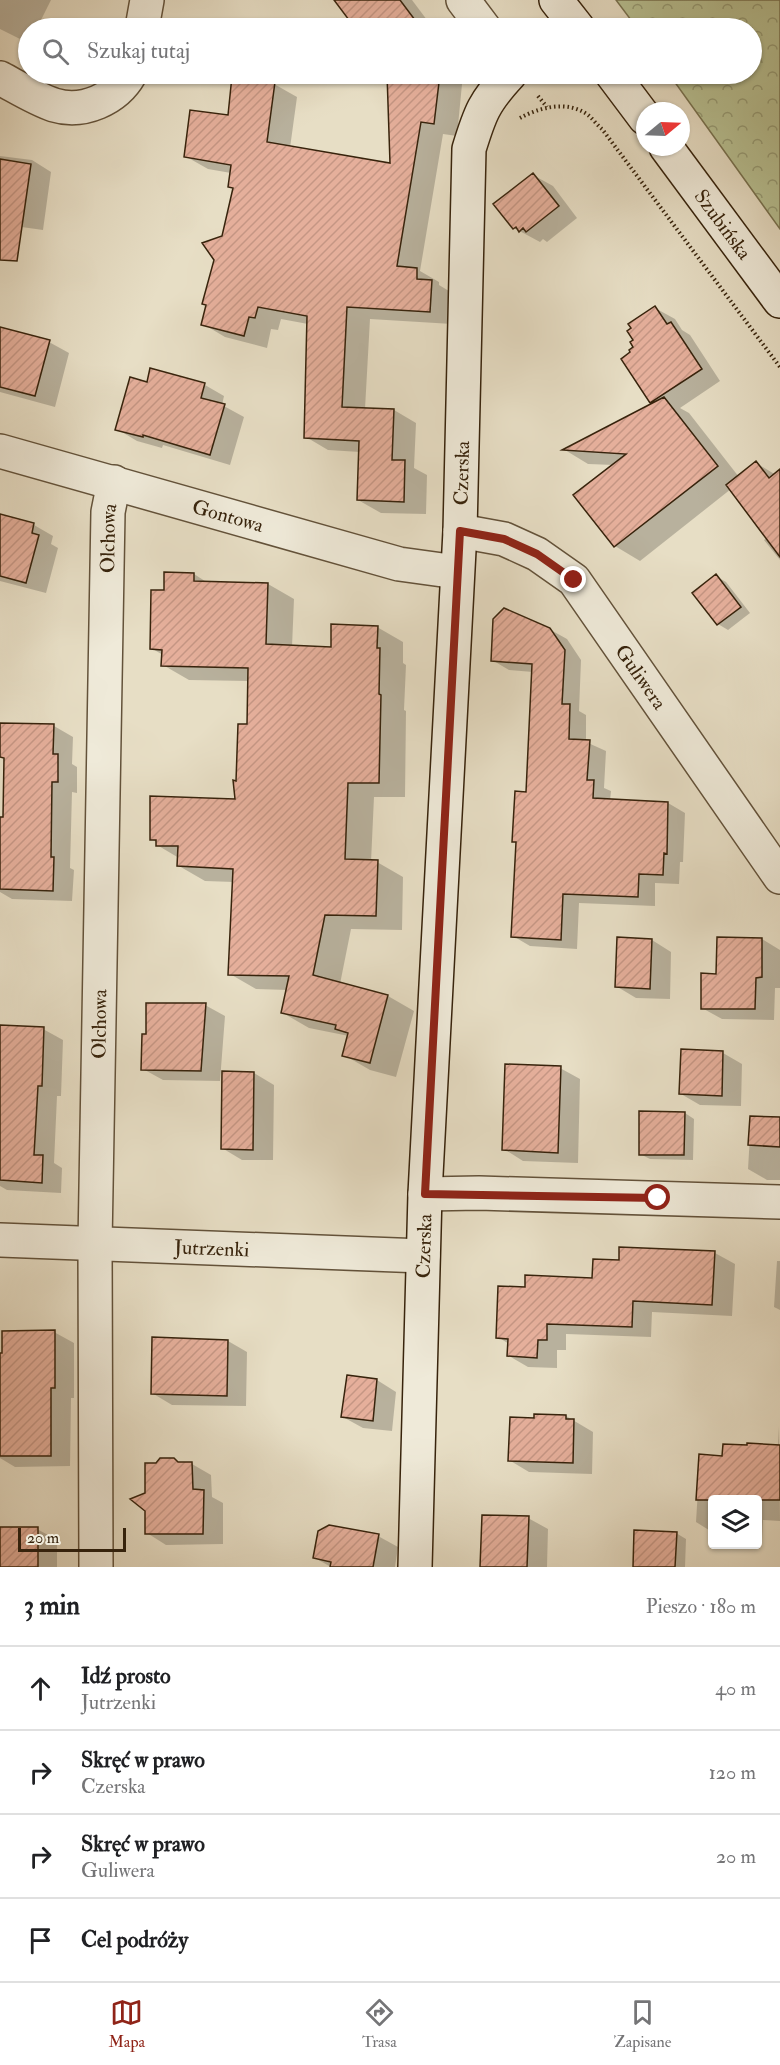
<!DOCTYPE html>
<html lang="pl">
<meta charset="utf-8">
<style>
body{margin:0;font-family:"IM FELL Double Pica",serif;background:#f6f6f6;color:#202124}
.controls{position:absolute;right:18px;bottom:18px;display:grid;overflow:hidden;border-radius:6px;box-shadow:0 2px 4px #0004}
.controls button{width:54px;height:54px;display:grid;place-items:center;padding:0;border:0;border-bottom:2px solid #e0e0e0;background:#fff;color:#202124;font:30px sans-serif}
.compass{position:absolute;left:636px;top:102px;width:54px;height:54px;border-radius:50%;background:#fff;box-shadow:0 2px 4px #0004;rotate:71deg}
.scale{position:absolute;left:18px;bottom:15px;width:108px;box-sizing:border-box;padding-left:6px;border:3px solid #37230c;border-top:0;font-size:16px;line-height:21px;white-space:nowrap;color:#37230c;-webkit-text-stroke:4px #efead9;paint-order:stroke}
.stop{position:absolute;width:18px;height:18px;margin:-14px;border:4px solid #8f2418;border-radius:50%;background:#fff}
.stop.end{background:#8f2418;border-color:#fff;box-shadow:0 2px 6px #0008}
.list{margin:0;padding:0;list-style:none}
h2{display:flex;justify-content:space-between;align-items:center;height:78px;margin:0;padding:0 24px;font-size:26px}
h2 small{font-size:20px;font-weight:400;color:#757577}
.list li{display:grid;grid-template-columns:39px 1fr auto;gap:18px;align-items:center;box-sizing:border-box;height:84px;padding:0 24px;border-top:2px solid #e0e0e0}
.list b{display:block;font-size:22px;white-space:nowrap}
.list p{margin:0;font-size:20px;white-space:nowrap;color:#757577}
.list em{font-size:20px;font-style:normal;color:#757577}
.icon{flex:none;width:33px;height:33px;fill:none;stroke:currentColor;stroke-width:2;stroke-linecap:round;stroke-linejoin:round}
.map{position:relative;flex:none;width:780px;height:1567px;overflow:hidden}
.search{position:absolute;background:#fff;box-shadow:0 2px 4px #0004;left:18px;right:18px;top:18px;height:66px;display:flex;align-items:center;gap:15px;box-sizing:border-box;padding:0 21px;border-radius:33px;color:#757577;font-size:22px}
.sheet{height:414px;background:#fff}
nav{display:flex;justify-content:space-around;align-items:center;box-sizing:border-box;height:84px;border-top:2px solid #e0e0e0;background:#fff;font-size:16px;color:#757577}
nav a{display:grid;justify-items:center;gap:3px}
nav .on{color:#8f2418}
.map>svg:first-child{display:block}
.forest{fill:url(#forest-crowns);stroke:#787250;stroke-width:1.5}
.shadow{fill:#0003}
.building{fill:url(#building-hatch);stroke:#37230c;stroke-width:1.5}
.lines{fill:none;stroke-linecap:round;stroke-linejoin:round}
.street-casing{stroke:#63523a;stroke-width:36}
.secondary-casing{stroke:#37230c;stroke-width:36}
.path{stroke:#37230c;stroke-width:4;stroke-dasharray:1.5 3;stroke-linecap:butt}
.street{stroke:#efead9;stroke-width:33}
.secondary{stroke:#efead9;stroke-width:33}
.route{stroke:#8f2418;stroke-width:8}
.labels{text-anchor:middle;stroke-width:6;stroke-linejoin:round;paint-order:stroke}
.street-label{font-size:20px;fill:#37230c;stroke:#efead9}
</style>
<div class="map">
<svg width="780" height="1567" viewBox="0 0 780 1567">
<defs>
<pattern id="forest-crowns" width="20" height="18" patternUnits="userSpaceOnUse" patternTransform="scale(1.5)"><rect width="20" height="18" fill="#b8c193"/><path d="M2 6a3 3 0 1 1 6 0M12 15a3 3 0 1 1 6 0" fill="none" stroke="#969c76"/></pattern>
<pattern id="building-hatch" width="6" height="6" patternUnits="userSpaceOnUse" patternTransform="scale(1.5)"><rect width="6" height="6" fill="#e5af9b"/><path d="M-1 1l2-2M0 6l6-6M5 7l2-2" fill="none" stroke="#c59684"/></pattern>
</defs>
<rect width="100%" height="100%" fill="#e7dec5"/>
<filter id="stains"><feTurbulence type="fractalNoise" baseFrequency=".00333" numOctaves="4"/><feColorMatrix values="0 0 0 0 .2 0 0 0 0 .09 0 0 0 0 .02 0 0 0 .5 -.17"/></filter>
<radialGradient id="worn" r=".72"><stop offset=".6" stop-color="#630" stop-opacity="0"/><stop offset="1" stop-color="#630" stop-opacity=".3"/></radialGradient>
<path class="forest" d="M616,0H780V229L669,74H752V28H637Z"/>
<path class="shadow" d="M0,0H51L37,28H28V43L0,29Z
M336,0H412L433,28H357Z
M388,74H463L457,136L443,134L420,271L439,282V285L454,294L452,324L370,319L365,409L394,410L416,423L414,468L427,475L426,514L381,513L358,500L360,452L328,450L306,437L308,324L281,319L278,330L271,329L267,348L225,337L203,324L234,188L231,173L208,169L185,156L229,117L274,84L297,97L290,148L392,164Z
M0,156L32,160L51,172L43,230L0,224Z
M533,175L553,186L577,218L547,242L543,239L540,242L514,228Z
M655,308L675,319L682,330L690,335L720,381L680,408L689,413L739,477L756,463L776,475L780,471V560L764,540L767,538L731,489L640,561L615,546L614,465L588,464L565,450L654,404L651,402L635,347Z
M0,328L49,342L69,353L55,407L0,392Z
M152,370L205,385L224,396L222,405L244,417L230,465L163,445L162,448L137,441L117,429L148,384Z
M0,516L34,525L53,536L51,544L58,548L46,593L0,581Z
M194,574L208,583L268,584L294,599L292,647L332,649L377,627L403,642V663L406,665L404,710L406,711L405,797H374L371,862H377L403,877L402,930L351,929L340,984L388,996L414,1011L396,1077L370,1070L344,1055L349,1036L309,1028L283,1013L288,990L256,989L230,974L234,882L205,881L179,866V858L157,845L158,843L151,839L237,801L238,782L248,725L249,681L189,680L163,665V655L151,648L165,591Z
M716,576L726,582L750,613L728,630L718,624L694,593Z
M549,629L567,639L581,660L579,711L586,715V742L606,751L604,788L611,791L610,801L668,803L685,813L683,862H680L679,884L655,883V906L579,903L577,949L530,946L513,936L518,844L514,841L528,793L533,672L509,670L492,660Z
M54,726L73,737L72,764L77,767V793L72,792L70,868L74,870L72,901L12,899L0,892V818H5Z
M762,939L780,950V988H775L774,1020L722,1019L702,1008L718,975Z
M652,940L671,952L670,999L636,998L616,986Z
M205,1005L225,1016L220,1081L163,1080L143,1069Z
M0,1027L43,1029L63,1040L61,1096H57L54,1163L62,1168L61,1193L7,1190L0,1186Z
M723,1053L742,1064L741,1106L700,1105L681,1094Z
M560,1068L580,1079L578,1163L523,1161L504,1149Z
M224,1073H254L274,1085L273,1160H242L222,1148Z
M685,1113L694,1119L693,1160L650,1159L640,1154Z
M751,1118L780,1119V1180H767L748,1169Z
M715,1253L735,1264L732,1316L652,1312L651,1337L566,1334V1350H557V1368L528,1367L509,1356V1344L498,1337L526,1289L594,1279Z
M777,1261H780V1310L774,1307Z
M54,1332L74,1343V1398H71L70,1466L15,1467L0,1458V1354Z
M228,1341L247,1352L246,1406L172,1405L152,1393Z
M377,1380L396,1392L392,1431L363,1428L343,1417Z
M566,1416L593,1432L592,1474L529,1472L509,1460L536,1420Z
M779,1426L780,1521L763,1520L762,1540H758V1500H712V1532L696,1522L700,1456L723,1457L778,1446Z
M174,1459L182,1464H192L211,1475L212,1497L223,1503V1544L166,1545L147,1533V1494L157,1465Z
M528,1518L548,1529L547,1567H483Z
M0,1528L37,1529L57,1540V1567H0Z
M676,1533L686,1539L685,1567H634Z
M378,1536L398,1547L395,1567H331L315,1558Z"/>
<path class="building" d="M334,0H400L421,28H355Z
M387,74H440L434,124L421,122L397,266L417,268V279L432,280L430,312L347,307L342,407L394,409L392,460H405L404,502L357,500L359,441L304,438L307,316L258,307L255,318L249,317L244,336L201,325L206,305L202,304L214,260L202,243L222,236L233,188L228,187L231,165L184,157L190,110L228,115L232,76L275,82L267,142L390,163Z
M0,159L31,164L17,261L0,260Z
M533,173L559,206L526,232L523,228L519,232L516,227L513,229L493,204Z
M655,306L667,324L671,322L702,369L650,403L621,359L630,352L629,350L633,347L630,342L633,340L627,331L631,328L628,324Z
M0,327L50,340L35,396L0,387Z
M150,368L205,383L201,398L225,404L210,455L143,435V437L115,430L130,377L147,382Z
M664,397L718,466L614,547L573,495L626,454L562,450Z
M756,461L769,478L780,469V557L726,485Z
M0,514L34,523L32,533L39,535L26,583L0,576Z
M164,572L194,573V581L268,583L266,644L331,647V624L378,626L377,648H380L379,694L381,695L379,783H348L345,859L378,860L376,916L325,915L313,975L388,995L370,1063L342,1056L348,1033L335,1029L336,1025L281,1013L289,976L228,975L233,869L177,866L178,846H156V840H150V796L235,799L233,780L236,781L238,724H247L248,668L161,666L162,650L150,649L151,590H164Z
M716,574L741,607L717,625L692,593Z
M504,608L550,628L565,650L562,704H570L569,739L590,740L587,780H594L593,798L668,802L667,854L664,853L663,875L639,874L638,897L563,894L561,940L511,937L516,842H512L515,791L526,792L532,664L491,661L493,619Z
M0,723L54,724L53,754H58V782H52L51,857H54L53,891L0,889V817H3L4,758L0,757Z
M617,937L652,939L650,989L615,987Z
M717,937L762,938V977L756,978L755,1009H701V973L716,974Z
M146,1003H206L201,1071L141,1070L142,1034H146Z
M0,1025L44,1027L42,1086H38L34,1155H43L42,1183L0,1180Z
M681,1049L723,1051L722,1096L679,1094Z
M505,1064L561,1066L558,1153L502,1150Z
M222,1071L254,1072L253,1150L221,1149Z
M639,1111L685,1112L684,1155H639Z
M750,1116L780,1117V1147L748,1145Z
M619,1247L715,1251L712,1305L633,1301L632,1327L547,1324V1340H538L537,1358L507,1356L508,1339L496,1338L498,1286L525,1287V1275L592,1278L593,1259L619,1260Z
M55,1330V1388H51V1456H0V1353H2V1331Z
M152,1337L228,1340L227,1396L151,1394Z
M347,1375L377,1379L373,1421L341,1417Z
M534,1414L566,1415V1419H574L573,1463L508,1461L510,1417L534,1418Z
M747,1443L780,1445V1500H696L699,1454L722,1456L723,1444L747,1445Z
M160,1458H174L178,1462H192L193,1489L204,1490L203,1534H145V1511L130,1499L145,1493V1463H156Z
M482,1515L529,1516L527,1567H480Z
M329,1525L379,1534L373,1567H330L331,1562L313,1558L318,1531Z
M0,1527H38V1567H0Z
M634,1530L677,1532L675,1567H633Z"/>
<g class="lines">
<g class="street-casing">
<g id="street">
<path d="M463,0L484,28"/>
<path d="M142,28L147,0"/>
<path d="M0,78C17,87 36,99 54,105C83,114 116,99 130,74"/>
<path id="s1" d="M0,451L399,564L457,572"/>
<path id="s2" d="M460,531L504,539L537,554L574,580L780,877"/>
<path d="M425,1194L479,1193L780,1202"/>
<path id="s3" d="M0,1240L423,1256"/>
<path id="s4" d="M96,1567L95,1244L108,512L114,482"/>
</g>
</g>
<g class="secondary-casing">
<g id="secondary">
<path d="M556,0L578,28"/>
<path d="M612,74L645,118"/>
<path id="s5" d="M666,147L780,301"/>
<path id="s6" d="M415,1567L425,1194L460,531L469,149C480,113 484,102 510,74"/>
</g>
</g>
<path class="path" d="M538,96L547,107
M520,118C540,107 568,100 588,115C593,119 597,125 602,129L780,367"/>
<use href="#street" class="street"/>
<use href="#secondary" class="secondary"/>
</g>
<g class="lines">
<path class="route" d="M574,580L537,554L504,539L460,531L425,1194L658,1198"/>
</g>
<g class="labels">
<g class="street-label">
<text dy="7" stroke="none"><textPath href="#s5" startOffset="96">Szubińska</textPath></text>
<text dy="7" stroke="none"><textPath href="#s6" startOffset="1095">Czerska</textPath></text>
<text dy="7" stroke="none"><textPath href="#s1" startOffset="237">Gontowa</textPath></text>
<text dy="7" stroke="none"><textPath href="#s4" startOffset="1029">Olchowa</textPath></text>
<text dy="7" stroke="none"><textPath href="#s2" startOffset="244">Guliwera</textPath></text>
<text dy="7" stroke="none"><textPath href="#s4" startOffset="543">Olchowa</textPath></text>
<text dy="7" stroke="none"><textPath href="#s6" startOffset="321">Czerska</textPath></text>
<text dy="7" stroke="none"><textPath href="#s3" startOffset="212">Jutrzenki</textPath></text>
</g>
</g>
<rect width="100%" height="100%" filter="url(#stains)"/>
<rect width="100%" height="100%" fill="url(#worn)"/>
</svg>
<div class="controls">
<button><svg class="icon" aria-label="layers" viewBox="0 0 24 24"><path d="M12 4l9 5-9 5-9-5zM3 14l9 5 9-5"/></svg></button>
</div>
<svg class="compass" viewBox="-18 -18 36 36"><path d="M0-13l5 13h-10z" fill="#e53935"/><path d="M0 13l5-13h-10z" fill="#757577"/></svg>
<div class="scale">20 m</div>
<div class="stop" style="left:658px;top:1198px"></div>
<div class="stop end" style="left:574px;top:580px"></div>
<div class="search"><svg class="icon" aria-label="search" viewBox="0 0 24 24"><circle cx="10" cy="10" r="6"/><path d="M15 15l6 6"/></svg>Szukaj tutaj</div>
</div>
<section class="sheet">
<h2>3 min<small>Pieszo · 180 m</small></h2>
<ul class="list">
<li><svg class="icon" aria-label="ahead" viewBox="0 0 24 24"><path d="M12 20V5M6 11l6-6 6 6"/></svg><div><b>Idź prosto</b><p>Jutrzenki</p></div><em>40 m</em></li>
<li><svg class="icon" aria-label="right" viewBox="0 0 24 24"><path d="M7 20v-9h11M14 6l5 5-5 5"/></svg><div><b>Skręć w prawo</b><p>Czerska</p></div><em>120 m</em></li>
<li><svg class="icon" aria-label="right" viewBox="0 0 24 24"><path d="M7 20v-9h11M14 6l5 5-5 5"/></svg><div><b>Skręć w prawo</b><p>Guliwera</p></div><em>20 m</em></li>
<li><svg class="icon" aria-label="arrive" viewBox="0 0 24 24"><path d="M6 21V4h12l-3 4 3 4H6"/></svg><div><b>Cel podróży</b></div></li>
</ul>
</section>
<nav>
<a class="on"><svg class="icon" aria-label="map" viewBox="0 0 24 24"><path d="M3 6l6-2 6 2 6-2v14l-6 2-6-2-6 2zM9 4v14M15 6v14"/></svg>Mapa</a>
<a><svg class="icon" aria-label="directions" viewBox="0 0 24 24"><path d="M12 3l9 9-9 9-9-9zM9 14v-3h6M13 9l2 2-2 2"/></svg>Trasa</a>
<a><svg class="icon" aria-label="saved" viewBox="0 0 24 24"><path d="M7 4h10v16l-5-4-5 4z"/></svg>Zapisane</a>
</nav>
